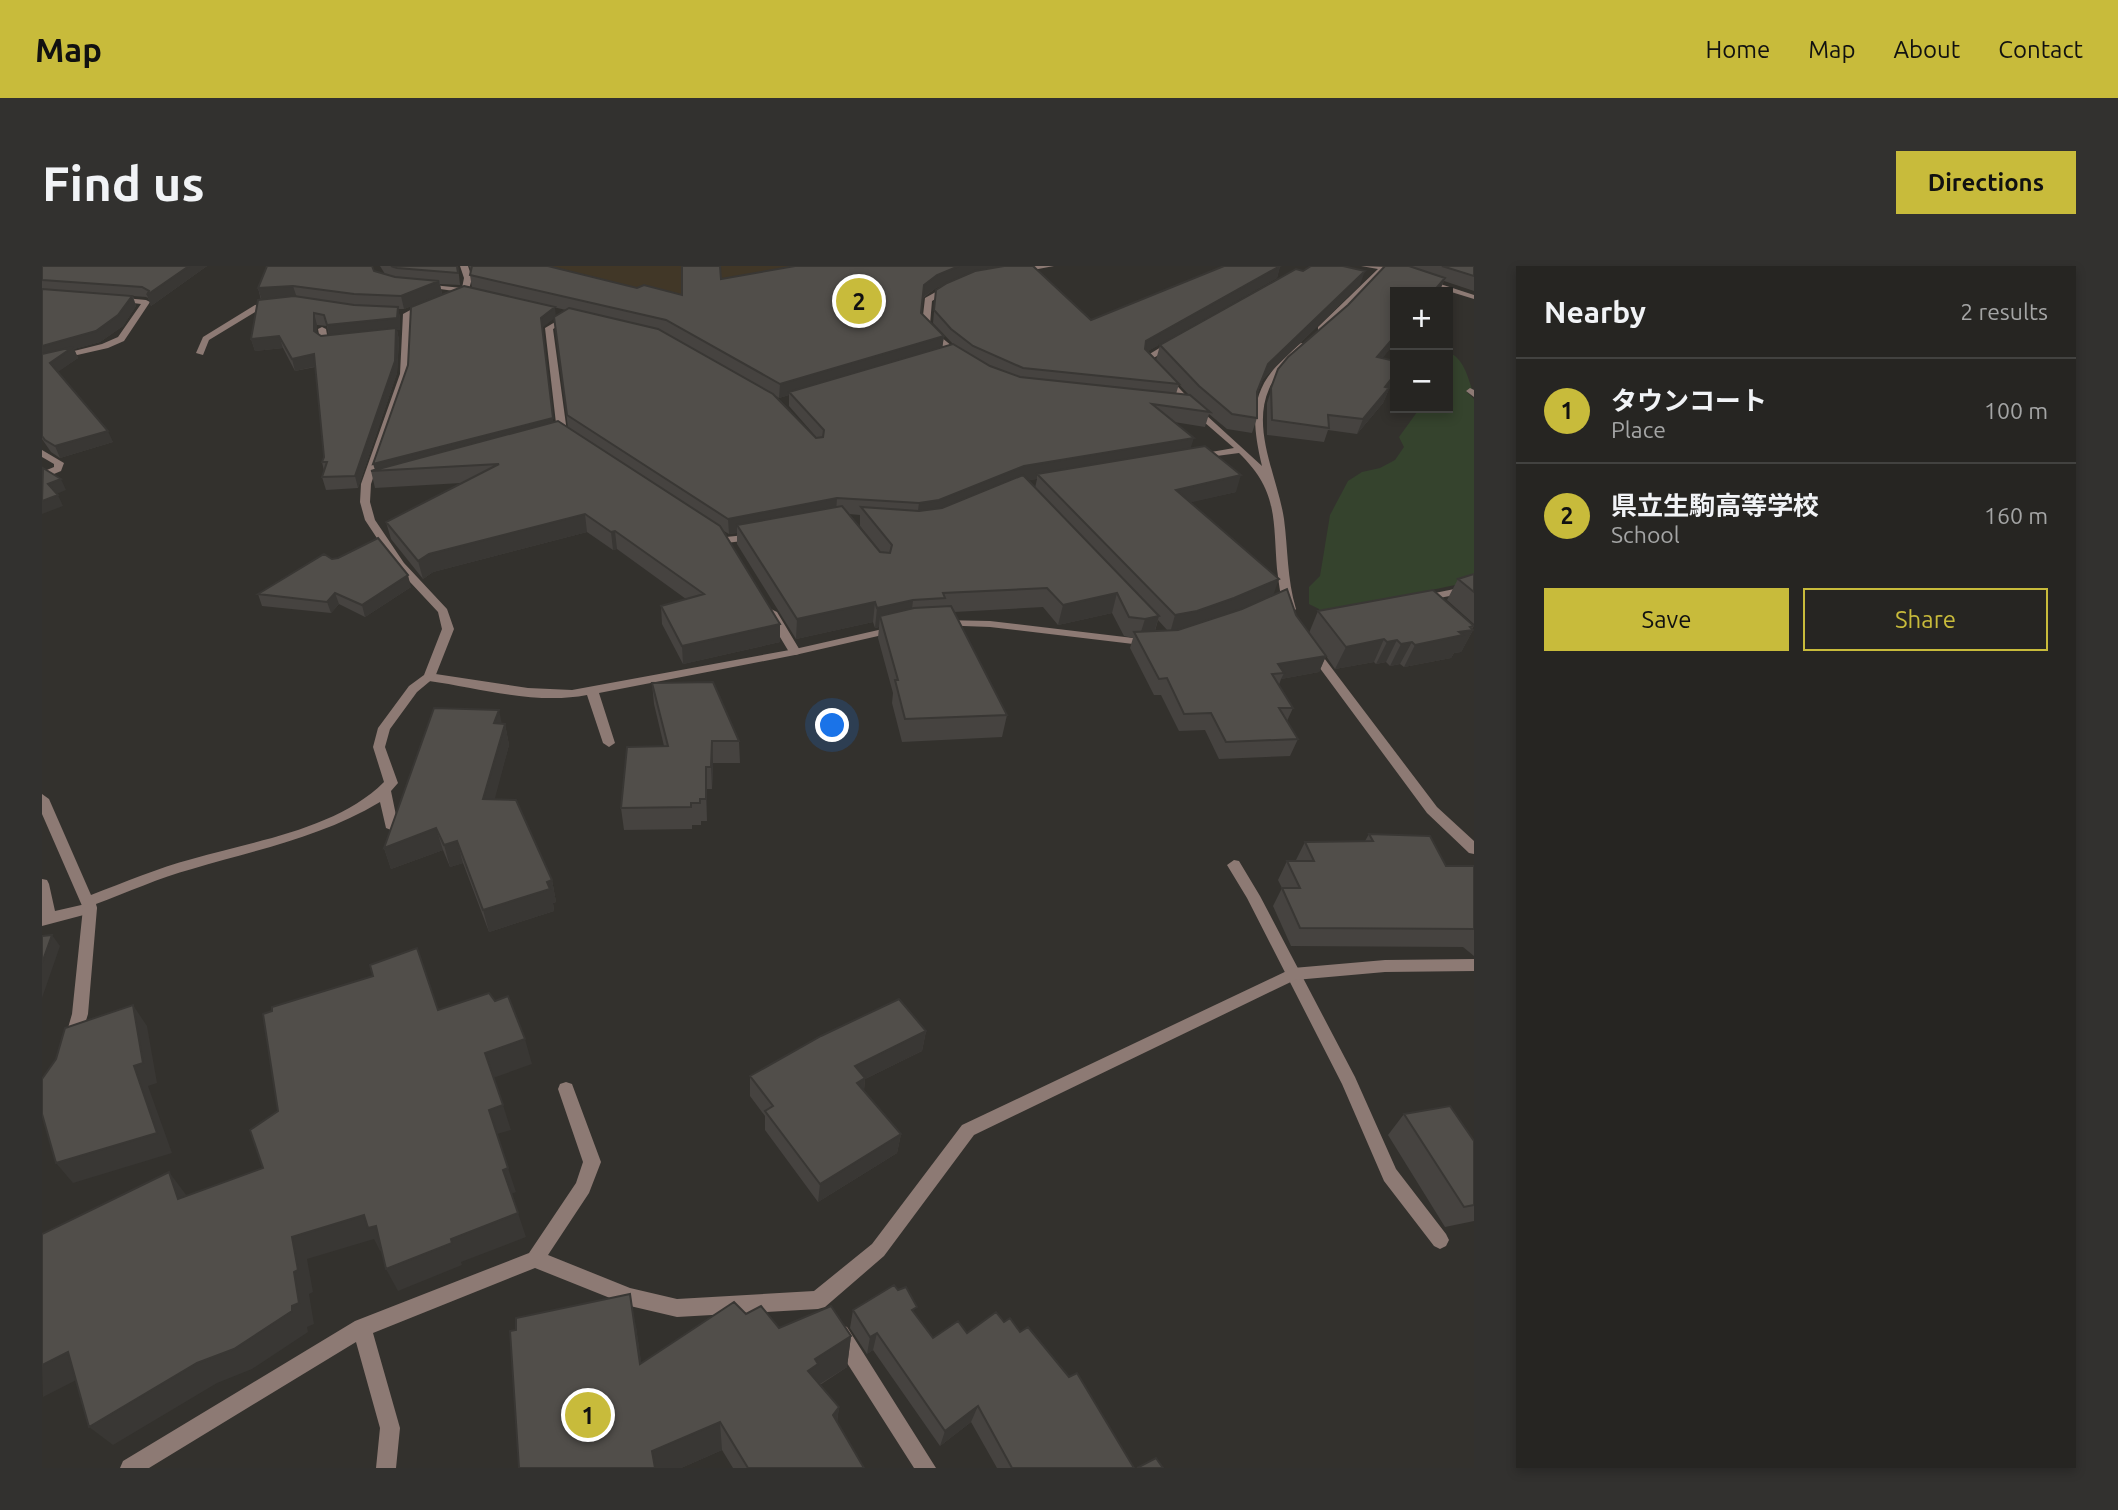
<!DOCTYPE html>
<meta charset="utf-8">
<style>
body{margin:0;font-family:Ubuntu,"Noto Sans JP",sans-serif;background:#32312f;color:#f1f3f6}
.controls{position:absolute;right:21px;top:21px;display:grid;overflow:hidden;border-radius:0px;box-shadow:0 4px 10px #0003}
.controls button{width:63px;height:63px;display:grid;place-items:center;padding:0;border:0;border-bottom:2px solid #424240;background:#262522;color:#f1f3f6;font:35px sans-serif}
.you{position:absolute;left:791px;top:460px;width:24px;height:24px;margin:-18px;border:5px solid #fff;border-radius:50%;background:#1a73e8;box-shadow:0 0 0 10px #1a73e833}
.badge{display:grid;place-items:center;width:46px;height:46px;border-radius:50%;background:#c8bb3b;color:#111;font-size:23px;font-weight:700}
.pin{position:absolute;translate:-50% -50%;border:4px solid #fff;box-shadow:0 2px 7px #0006}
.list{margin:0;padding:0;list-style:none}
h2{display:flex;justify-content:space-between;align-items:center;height:91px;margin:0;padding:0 28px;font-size:30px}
h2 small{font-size:23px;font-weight:400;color:#a4a5a5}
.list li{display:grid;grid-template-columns:46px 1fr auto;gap:21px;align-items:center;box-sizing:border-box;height:105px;padding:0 28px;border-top:2px solid #424240}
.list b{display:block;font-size:26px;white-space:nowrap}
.list p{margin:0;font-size:23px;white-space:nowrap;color:#a4a5a5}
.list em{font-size:23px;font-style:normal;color:#a4a5a5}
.actions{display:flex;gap:14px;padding:21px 28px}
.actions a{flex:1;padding:16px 0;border:2px solid #c8bb3b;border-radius:0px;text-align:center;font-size:24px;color:#c8bb3b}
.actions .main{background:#c8bb3b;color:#111}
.map{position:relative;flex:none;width:1432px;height:1202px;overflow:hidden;border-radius:0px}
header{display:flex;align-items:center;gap:42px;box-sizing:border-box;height:98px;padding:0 35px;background:#c8bb3b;color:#111}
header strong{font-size:33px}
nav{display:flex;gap:38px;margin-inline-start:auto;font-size:24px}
.intro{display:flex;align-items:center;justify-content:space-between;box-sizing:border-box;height:168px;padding:0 42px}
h1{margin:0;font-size:49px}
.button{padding:18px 32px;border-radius:0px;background:#c8bb3b;color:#111;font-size:24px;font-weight:700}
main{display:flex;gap:42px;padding:0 42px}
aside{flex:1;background:#262522;border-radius:0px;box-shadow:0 4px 10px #0003}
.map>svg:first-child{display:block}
.education{fill:#413727}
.green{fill:#35432d}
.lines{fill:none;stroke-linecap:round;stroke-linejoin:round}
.lane{fill:#8d7a74;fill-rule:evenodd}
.street{fill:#8d7a74;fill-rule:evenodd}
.wall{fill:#464340;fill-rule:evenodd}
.shaded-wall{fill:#393734}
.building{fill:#514e4a;stroke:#393734;stroke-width:2}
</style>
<header>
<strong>Map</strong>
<nav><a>Home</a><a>Map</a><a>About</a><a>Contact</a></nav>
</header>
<div class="intro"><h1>Find us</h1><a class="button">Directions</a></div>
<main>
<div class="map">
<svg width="1432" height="1202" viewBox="0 0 1432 1202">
<rect width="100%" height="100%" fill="#33312d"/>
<path class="education" d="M504,0H885L941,5L908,12L876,28L875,62L572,23Z"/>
<path class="green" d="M1406,86C1421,92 1425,108 1430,123L1424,125L1432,133V315L1380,326L1329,344L1280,354L1277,343L1267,338V321L1278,310L1288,249L1306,215L1320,206L1338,202L1353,194L1362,181L1357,171L1378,142H1406Z"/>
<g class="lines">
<path class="lane" d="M1383,13L1432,29V33L1380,17L1379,15Z
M231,36L235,38L234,40L218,43L167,74L161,89L154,87L161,71L213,39Z
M280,61L284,63L286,74H294V78L279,79L276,63Z
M1428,122L1432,124V131L1424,125Z
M899,354L948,355L1108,374L1114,377L1108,380L948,361L895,359L893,357Z
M854,360L860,363L858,365L753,389L557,427L573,477L567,481L561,477L545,429C494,439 437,422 387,415L381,411L387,407L486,422L530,424L753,383Z
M1192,594L1197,595L1218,630L1313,811L1354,903L1404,968L1407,974L1404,980L1398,983L1392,980L1342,915L1300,818L1205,632L1185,599Z
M0,613L5,614L7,618L13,645L48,637L53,638L55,642L53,646L0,660Z
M798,1058L805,1061L894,1202H872L791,1075L788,1068L791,1061Z"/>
<path class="street" d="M418,0H426L430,12L426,27L377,20L381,18L420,22L422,12Z
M994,0H1012L975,7L971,5Z
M1319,0L1347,1L1282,65H1276V61L1336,3Z
M908,18L912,20L911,22L890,35L888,58L899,71L922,90V94H919L893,75L880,58L883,32Z
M72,31L104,34L108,36L82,75L66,82L0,97V93L60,78L76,71L99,38L75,35H72Z
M383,36L390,38L369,49L366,108L329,218L328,236L333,254L362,297L405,343L412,363L393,411L375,426L348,463L343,481L356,517L349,525L356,559L349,564L344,562L338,536C280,571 214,584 150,603C117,612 86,626 54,638L55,642L46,748L36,781L30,783L24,781L22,776L30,748L41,642L0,548V528L7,533L49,629C83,616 116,602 150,593C212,575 295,563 342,516L331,481L336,462L367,420L382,409L400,363L396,346L354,301L323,254L318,236L319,218L358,108L361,48Z
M525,49H528V53L511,63L525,166L520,169L515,166L503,62Z
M1129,75L1136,77L1110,93L1152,138L1220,200C1206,141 1211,116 1259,77L1266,79C1252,93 1236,103 1227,123C1209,164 1236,212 1242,253C1246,283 1245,313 1254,343L1252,345H1244C1238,332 1237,317 1235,303C1231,252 1236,225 1197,187L1152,193V189L1192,182L1146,142L1101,92Z
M0,184L22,197L19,205L0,213V206L12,201V198L0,191Z
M713,268L718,271L717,273L684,277L679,274L684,271Z
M1432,319V325L1378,336L1373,333L1378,330Z
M729,343L735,346L759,386L757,388L753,389L747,386L723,346Z
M1269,379L1273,380L1395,541L1432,575V588L1427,587L1385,547L1263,382Z
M1432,693V705L1343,706L1253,714L932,869L842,990L783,1041L776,1043L635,1051L588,1040L493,1002L331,1067L358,1162L354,1202H334L338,1162L314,1076L107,1202H78L81,1195L313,1055L487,987L534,917L541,896L516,823L518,818L524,816L530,818L559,896L547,927L506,989L588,1022L635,1033L772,1025L830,978L920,859L1251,702L1343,694Z"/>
</g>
<path class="wall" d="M0,0H165L109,40L106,32L104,31L91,30L94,40L81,60L58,76L32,83L36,92L15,106L71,176L18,192L9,186L0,173Z
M338,0H416L418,19L398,18L400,28L362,43H356L358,52V64H355L357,74L355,107L316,222L284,224L280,211L282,205L280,196L282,191L273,101L253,105L241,82L213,85L209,73L219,34L216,22L332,5L343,8ZM275,59L285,60L287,69L279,70L275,67Z
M427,0H506L595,22L640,29L679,13L991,0L1049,54L1238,0L1235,12L1106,85L1137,118L1134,128L1147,129L1114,94L1118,79L1318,19L1221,113L1215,129V152L1210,167L1185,163L1167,148L1163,161L1132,156L1149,182L1194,226L1148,236L1231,329L1254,349L1267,367L1276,345L1432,360L1430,363L1431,364L1419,386L1412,387L1409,392L1362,401L1358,398L1348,400L1344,396L1334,398L1332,396L1293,403L1284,390L1277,406L1239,413L1237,419L1251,442L1245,455L1256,473L1248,490L1177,493L1163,464L1137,465L1119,429H1112L1088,382L1091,372L1082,370L1070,347L1016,359L1001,341L912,346L965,449L960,471L860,476L850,437L851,427L836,372L837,361L833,362L831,356L754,373L695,278V267L687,268L680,264L738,358V376L641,398L620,358L619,340L644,333L575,283L571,284L545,266L391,306L381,313L349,273L344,256L419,217L333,222L329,205L333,204L514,50L524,44L430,22L428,9L429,4ZM903,18L894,24L891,57L911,78L900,81L902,70L879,47L881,32L894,22ZM512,52L526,162L511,157L500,62ZM747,129V140L775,172H774L734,130L737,132ZM995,213L993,222L986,214ZM807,248L818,249V260L839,286ZM1116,354L1126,365H1113Z
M1343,0H1432V25L1402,15L1397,26H1353V77L1340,92L1353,95V115L1347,123L1341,137L1315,168L1286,164L1282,176L1225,169V137L1236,103L1306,39Z
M296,292L369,321L323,351L297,338L289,347L220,340L216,328L290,293Z
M1432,308V358L1405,334L1416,313Z
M610,417L697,475L698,497H671L670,523H665V555H659V559H650V563L582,564L579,542L622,480L612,438Z
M460,457L463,458L467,479L452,533L510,614L514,636L511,637L512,645L447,666L421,597L408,601L401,584L349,603L342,582Z
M1327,568L1404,600H1432V690L1421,681L1249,680L1231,640L1240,622L1236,614L1245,595H1255L1254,594L1263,576L1323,575Z
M884,765L880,785L823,813L822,825L859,868L855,887L776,936L723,864V850L708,830V810Z
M1362,848L1432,875V955L1403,961L1346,869Z
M856,1024L891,1072L925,1067L962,1056L978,1066L1092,1202H955L929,1156L898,1180L831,1084L825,1088L808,1062L811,1044Z
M704,1048L737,1062L809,1070L805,1101L778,1119L797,1141L795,1156L822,1202H691L680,1184L639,1202H477L594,1061L599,1097Z"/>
<path class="shaded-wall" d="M147,0H165L109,40L105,29Z
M917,0H964L925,8L894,22L880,32L882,19L895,9Z
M1238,0L1235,12L1101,88L1104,75Z
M1323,5L1318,19L1221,113L1210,141L1226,98Z
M1403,12L1397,26H1391Z
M397,15L400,28L362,43L359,30Z
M251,20L255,32L220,35L216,22Z
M90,30L94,40L81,60L58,76L32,83L36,92L13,108L0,92V80Z
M356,41L358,52V64H355L357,74L355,107L316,222L313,210L288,71L285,59Z
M513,41L514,51L500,62L512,162L333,204L331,198Z
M272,47L275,59V77L272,65Z
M237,70L241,82L213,85L209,73Z
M902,70L900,84L747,126V129L737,132L738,118Z
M1353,70V77L1330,105L1335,91Z
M272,88L275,100L253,105L250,93Z
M1353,108V115L1347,123L1341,137L1315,168L1321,153Z
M66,165L71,176L18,192L13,180Z
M1152,172L1147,187L995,208V213L980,215L875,252L877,237L982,200Z
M1199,209L1194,226L1129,241L1134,224Z
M19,213L24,224L12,229L6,218Z
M16,229L21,240L0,248V235Z
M795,232L794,247L695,259V267L687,268L686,253Z
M543,248L545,266L391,306L381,313L376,295L387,288Z
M573,265L575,283L571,284L569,266Z
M366,309L369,321L323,351L320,339Z
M1237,313L1231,330L1186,350L1128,367L1133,349Z
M293,327L297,338L289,347L285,336Z
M1075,327L1070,347L1016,359L1021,339Z
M871,334L869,353L838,350L837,361L833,362L835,342Z
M833,336L831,356L754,373L755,353Z
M1117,350L1111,370L1097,372L1103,353Z
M738,358V376L641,398L640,380Z
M1431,364L1419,386L1412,387L1409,392L1362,401L1373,379L1417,366Z
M1342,373L1332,396L1293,403L1304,381Z
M1355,374L1344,396L1334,398L1345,376Z
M1370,376L1358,398L1348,400L1359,378Z
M1284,390L1277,406L1239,413L1242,407L1236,398Z
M457,444L461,463L463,458L467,479L447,555L441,533L452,457Z
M670,475L671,497L670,523L669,501Z
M664,501L665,523V555L664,533Z
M394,562L401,584L349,603L342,582Z
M415,575L421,597L408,601L402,579Z
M510,614L514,636L511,637L512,645L447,666L441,644Z
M10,669L18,680L0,732V697Z
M91,739L105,760L115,817L106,820L130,887L31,917L14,897L92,800Z
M884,765L880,785L823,813L821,832L813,837V800Z
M483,773L490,798L451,812L443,787Z
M461,839L469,864L455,868L447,844Z
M859,868L855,887L776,936L778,918Z
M466,902L474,926L469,928L461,904Z
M127,906L145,930L136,933Z
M476,947L484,971L419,996L420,999L356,1025L344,1003L409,973Z
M322,949L334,960L346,983L338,985L332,973L265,993L271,1026L267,1028L272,1058L265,1061L266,1066L210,1103L175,1117L71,1179L47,1161L250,1040L252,1006L250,971Z
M588,1028L594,1061L604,1128L598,1098Z
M835,1067L831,1084L825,1088L828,1071Z
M809,1070L805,1101L773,1121L766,1105L773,1093Z
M26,1086L50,1106L1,1131L0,1099Z
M936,1140L929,1156L898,1180L903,1165Z
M797,1141L793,1170L791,1149Z
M678,1156L680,1184L639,1202H613L610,1185Z"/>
<path class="building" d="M0,0H147L105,29L107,25L100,21L0,14Z
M225,0H330L332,5L353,11L397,15L359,30L312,28L251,20L216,22Z
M349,0H415L416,7L355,2Z
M430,0H506L595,22L602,19L640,29V0H678L679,13L753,0H917L895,9L882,19L879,47L902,70L738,118L624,54L428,9Z
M962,0H991L1049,54L1182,0H1238L1104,75L1103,83L1137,118L981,102L931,80L909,63L892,44L894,24L905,17L933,5Z
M1269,0H1301L1323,5L1226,98L1215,126V152L1190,148L1157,120L1118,79L1254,3L1261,5Z
M1343,0H1367L1403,12L1391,26H1353V70L1335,91L1353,95V108L1343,121L1347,122L1321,153L1286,149L1287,162L1230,154L1229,122L1236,103L1246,91L1306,39Z
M1400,0H1432V10Z
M422,20L513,41L499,52L511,152L331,198L366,99L369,41Z
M0,23L90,30L76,49L54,65L0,80Z
M252,30L312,39L356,41L355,52L285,59L282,49L272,47V65L279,70L354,62L353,95L313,210L280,211L285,196H280L282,191L272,88L250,93L237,70L209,73L216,34Z
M527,42L616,63L731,128L774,172L781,171L782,164L747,126L911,78L948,100L978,111L1148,129L1168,146L1110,138L1152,172L982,200L897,234L877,237L795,232L686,253L525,149L512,51Z
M31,81L8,97L66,165L13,180L3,174L0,170V88Z
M516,155L678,260L738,358L640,380L619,340L662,328L573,265L569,266L543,248L387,288L376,295L344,256L457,198L329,205Z
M1163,180L1199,209L1134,224L1237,313L1192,332L1155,345L1133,349L995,208Z
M1,202L19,213L6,218L16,229L0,235Z
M981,209L1117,350L1103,353L1087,351L1075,327L1021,339L1005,322L901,327L903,332L871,334L835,342L833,336L755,353L695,259L800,240L838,286L848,287L850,279L819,241L877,245L900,242Z
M336,272L366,309L320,339L293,327L285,336L216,328L282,288L290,293L296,292Z
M1432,308V326L1416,313Z
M1245,323L1254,349L1284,390L1236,398L1242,407L1230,408L1251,442H1237L1256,473L1184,476L1169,447L1142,448L1125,412L1117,413L1092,366L1136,364L1200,343Z
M1391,324L1432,360L1428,361L1431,364L1417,366L1421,369L1373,379L1370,376L1359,378L1355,374L1345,376L1342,373L1304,381L1276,345Z
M909,340L965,449L863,453L853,414H856L838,350L872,342Z
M671,416L697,475H670L669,501H664V533H658V537H649V541L579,542L585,481L626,480L610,417Z
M392,442L457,444L452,457L463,458L441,533L474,534L510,614L505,616L508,623L441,644L415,575L402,579L394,562L342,582Z
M1327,568L1388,570L1404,600H1432V663L1258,662L1240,622H1258L1245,595H1272L1263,576L1331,575Z
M10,669L0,697V670Z
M375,682L396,744L447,727L453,735L466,730L483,773L443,787L461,839L447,844L466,902L461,904L476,947L409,973L410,977L344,1003L334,960L326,962L322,949L250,971L256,1004L252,1006L257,1037L250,1040V1045L192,1083L155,1097L47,1161L26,1086L0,1099V968L127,906L136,933L221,902L208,864L236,845L221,748L230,745V741L331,710L328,699Z
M857,733L884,765L813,800L823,812L815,817L859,868L778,918L723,845L731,840L708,810L779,770Z
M91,739L101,797L92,800L115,867L14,897L0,848V813L14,793L23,762Z
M1408,840L1432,875V939L1422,941L1362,848Z
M852,1019L856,1024L864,1021L875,1041L870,1044L891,1072L916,1055L925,1067L954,1046L962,1056L968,1052L978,1066L986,1061L1027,1111L1035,1107L1092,1202H970L936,1140L903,1165L835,1067L828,1071L811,1044Z
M588,1028L598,1098L692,1036L704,1048L719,1040L737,1062L789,1040L809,1070L773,1093L776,1098L766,1105L797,1141L791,1149L822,1202H706L678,1156L610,1185L613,1202H477L468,1065L474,1064V1052Z
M1114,1192L1121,1202H1095Z"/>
</svg>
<div class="controls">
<button>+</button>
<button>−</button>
</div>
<div class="you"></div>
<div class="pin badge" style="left:546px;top:1149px">1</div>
<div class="pin badge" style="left:817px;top:35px">2</div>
</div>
<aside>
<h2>Nearby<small>2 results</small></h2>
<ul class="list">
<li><span class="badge">1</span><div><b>タウンコート</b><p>Place</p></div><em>100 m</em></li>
<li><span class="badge">2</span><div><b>県立生駒高等学校</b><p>School</p></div><em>160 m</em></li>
</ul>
<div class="actions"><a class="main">Save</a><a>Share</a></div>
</aside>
</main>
